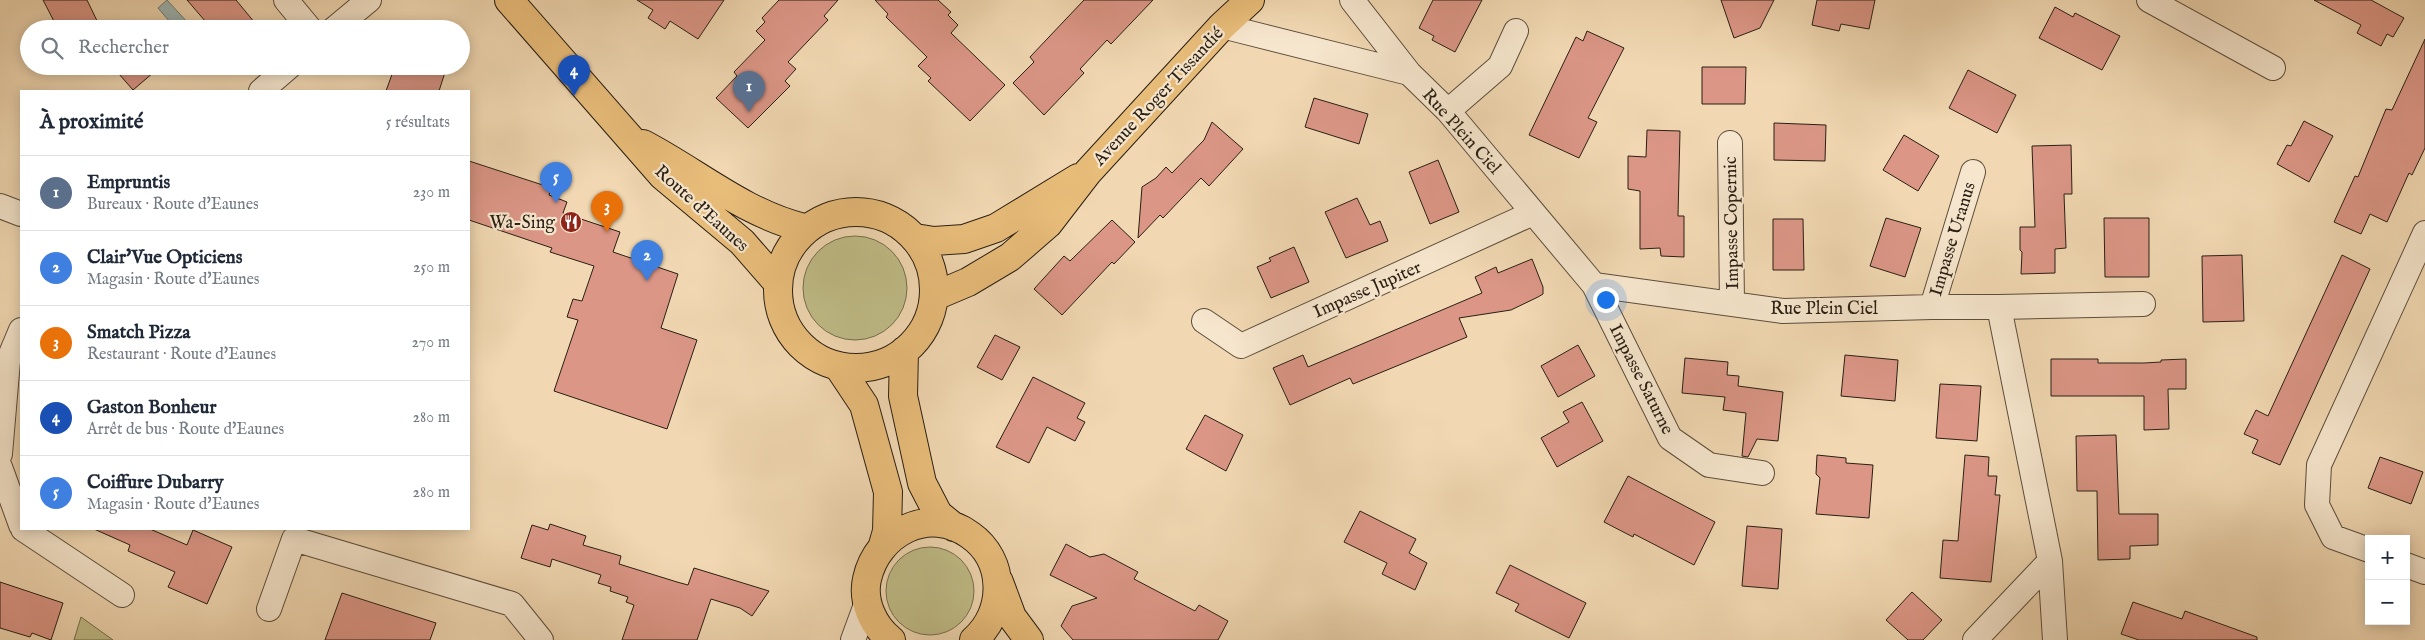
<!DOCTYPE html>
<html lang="fr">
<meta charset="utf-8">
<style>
body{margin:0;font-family:"IM FELL English",serif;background:#f6f6f7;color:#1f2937}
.controls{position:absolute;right:15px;bottom:15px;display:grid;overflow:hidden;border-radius:0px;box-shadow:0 2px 12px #0003}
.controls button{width:45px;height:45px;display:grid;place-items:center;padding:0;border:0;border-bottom:1px solid #e0e1e3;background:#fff;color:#1f2937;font:25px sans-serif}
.you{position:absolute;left:1605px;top:299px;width:18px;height:18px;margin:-12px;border:4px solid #fff;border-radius:50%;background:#1a73e8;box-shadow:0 0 0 8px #1a73e833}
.badge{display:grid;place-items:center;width:32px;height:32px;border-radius:50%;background:#7c3aed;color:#fff;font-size:16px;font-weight:700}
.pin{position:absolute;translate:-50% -41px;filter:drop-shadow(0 1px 2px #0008)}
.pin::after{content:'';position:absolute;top:26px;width:18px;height:15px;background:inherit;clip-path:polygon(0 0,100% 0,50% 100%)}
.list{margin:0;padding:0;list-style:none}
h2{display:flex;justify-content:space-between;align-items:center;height:65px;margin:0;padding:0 20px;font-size:21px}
h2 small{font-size:16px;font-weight:400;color:#747a83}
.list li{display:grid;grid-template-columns:32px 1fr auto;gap:15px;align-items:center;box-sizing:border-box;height:75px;padding:0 20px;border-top:1px solid #e0e1e3}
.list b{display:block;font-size:19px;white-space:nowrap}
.list p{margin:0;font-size:16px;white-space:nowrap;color:#747a83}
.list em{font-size:16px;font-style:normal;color:#747a83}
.icon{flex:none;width:28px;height:28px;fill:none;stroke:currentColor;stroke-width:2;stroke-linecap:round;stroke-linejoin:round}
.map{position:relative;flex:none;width:2425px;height:640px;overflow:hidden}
.search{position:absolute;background:#fff;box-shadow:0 2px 12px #0003;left:20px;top:20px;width:450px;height:55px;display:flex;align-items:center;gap:12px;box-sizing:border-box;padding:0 18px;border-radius:28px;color:#747a83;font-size:19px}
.panel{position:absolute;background:#fff;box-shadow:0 2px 12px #0003;left:20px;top:90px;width:450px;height:440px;border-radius:0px}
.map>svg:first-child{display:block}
.green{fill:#c0bd88;stroke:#746e4e}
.water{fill:#9eb8b6;stroke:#6f7b75}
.building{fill:#db9686;stroke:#291f14}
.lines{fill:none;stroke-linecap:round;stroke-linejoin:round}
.minor-casing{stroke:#5b4d3c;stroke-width:26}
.major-casing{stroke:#291f14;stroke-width:30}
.minor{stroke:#f6e6cd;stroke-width:24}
.major{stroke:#e8bc79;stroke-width:28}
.labels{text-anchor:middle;stroke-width:4.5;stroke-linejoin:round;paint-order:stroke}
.street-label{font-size:18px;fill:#291f14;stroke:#f6e6cd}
.poi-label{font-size:18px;fill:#291f14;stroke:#f6e6cd;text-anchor:end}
</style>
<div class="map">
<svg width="2425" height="640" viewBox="0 0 2425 640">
<rect width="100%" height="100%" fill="#f1d8b2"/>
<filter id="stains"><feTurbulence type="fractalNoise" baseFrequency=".004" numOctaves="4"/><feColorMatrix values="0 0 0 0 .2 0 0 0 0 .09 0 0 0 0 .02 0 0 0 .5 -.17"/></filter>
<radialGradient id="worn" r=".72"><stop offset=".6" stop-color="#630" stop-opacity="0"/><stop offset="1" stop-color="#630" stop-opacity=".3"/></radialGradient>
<path class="green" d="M803 288a52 52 0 1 1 104 0a52 52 0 1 1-104 0Z
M886 591a44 44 0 1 1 88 0a44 44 0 1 1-88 0Z
M81,617L113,640H74Z"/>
<path class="water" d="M167,0L189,24L183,29H176L158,8Z"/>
<path class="building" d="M43,0H87L101,29H58Z
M187,0H236L260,29H212Z
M637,0H724L698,39L670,21L665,29L648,18L653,10Z
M779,0H838L824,16L828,20L788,62L796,69L785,81L790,86L748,128L716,98L737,76L734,72L765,40L756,31L765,22L762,18Z
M875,0H938L951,12L948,15L958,25L951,33L1005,85L970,121L928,81L931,78L918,66L927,57L886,17L888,14Z
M1084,0H1153L1111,44L1107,40L1080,69L1084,73L1044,115L1013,83L1034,62L1030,57Z
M1433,0H1482L1455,52L1432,40L1434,36L1419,28Z
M1721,0H1774L1760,28L1734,38Z
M1817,0H1875L1869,29L1841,24L1839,31L1812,25Z
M2314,0H2371L2404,18L2393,37L2387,34L2381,46L2357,33L2361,25Z
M2055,7L2073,17L2075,13L2120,36L2102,70L2039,38Z
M1587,31L1624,48L1588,118L1597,122L1579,158L1529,135L1576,37L1583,41Z
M2425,39V148L2412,175L2409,173L2387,222L2370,214L2361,234L2334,222L2355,176L2358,177L2386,109L2392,110Z
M112,66H161L133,90Z
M395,66H447L439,91H386Z
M1702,67H1746L1745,104H1702Z
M1968,70L2016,95L1997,133L1949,108Z
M1314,98L1368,114L1359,144L1305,127Z
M2304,121L2333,136L2309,182L2277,164L2287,145L2291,146Z
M1212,122L1243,149L1209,186L1201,178L1163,218L1160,215L1138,238L1142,187L1156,178L1166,167L1172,173L1204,140Z
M1774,123L1826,125L1825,161L1774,160Z
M1647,130L1680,131L1678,216H1684V257L1661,256L1660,248L1640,249V191L1628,189V156L1646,157Z
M1904,135L1939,156L1918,191L1883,170Z
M2071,145L2072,194H2064L2066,248L2055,249V273L2021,274L2022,252L2020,250V227H2035L2032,146Z
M1438,160L1459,212L1430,224L1409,172Z
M469,161L552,188L549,195L567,202L563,213L620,232L613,252L678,274L661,328L697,340L667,429L554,391L578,320L567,317L573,299L582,301L594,266L550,252L552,248L469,220Z
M1357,198L1370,225L1380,221L1388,241L1346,258L1325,212Z
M1886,218L1921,228L1905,277L1870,266Z
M2104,218H2149V277H2105Z
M1773,219H1803L1804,270H1773Z
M1112,220L1135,242L1114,264L1112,262L1062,315L1034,289L1064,256L1070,261Z
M1294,247L1309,282L1271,298L1257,267L1271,261L1269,258Z
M2242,255L2244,321L2203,322L2202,256Z
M2342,255L2370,269L2280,465L2252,453L2258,440L2244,434L2256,410L2268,416Z
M1532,259L1543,287V294L1538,297L1511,310L1459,318L1467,337L1353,384L1350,378L1290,405L1273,368L1303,355L1308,367L1482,293L1475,277L1496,267L1498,273Z
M995,335L1020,347L1002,380L977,367Z
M1578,345L1595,376L1558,397L1541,366Z
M1845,355L1898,360L1895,401L1841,396Z
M1685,358L1728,362L1727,375L1739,376L1738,386L1783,392L1778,441L1757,439L1748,457L1742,456L1746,413L1723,410L1725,397L1682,393Z
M2051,359H2098V363H2144L2161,362V360L2186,359V389H2168L2169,429L2144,430V396H2051Z
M1033,377L1085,403L1077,418L1085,422L1075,441L1047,427L1029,463L996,447Z
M1940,384L1981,386L1977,441L1936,438Z
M1582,402L1603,441L1557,467L1541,438L1569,422L1563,412Z
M1205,415L1243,435L1226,471L1186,449Z
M2116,435L2119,514H2158V545L2130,546V559L2098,560L2097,491H2077L2076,436Z
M1817,455L1846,458V463L1873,465L1869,518L1816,514L1820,478L1816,474Z
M1965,455L1989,457L1988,476H1997L1995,495H2000L1991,582L1940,578L1943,540L1958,541Z
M2380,457L2423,472L2411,504L2368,488Z
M1628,476L1715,522L1694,565L1634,534L1633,537L1604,522Z
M1360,511L1416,539L1409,553L1427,563L1415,590L1382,574L1387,563L1344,542Z
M550,524L586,536L583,545L621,556L619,564L677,582L688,585L694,568L769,591L752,616L740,608L711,599L697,640H622L634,605L626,602L628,597L610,591L611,587L598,583L601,575L552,559L550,567L521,558L532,525L548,530Z
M1747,526L1782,529L1778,589L1742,586Z
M94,529H150L187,545L193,530L232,547L207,604L168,587L175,572L128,551L130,545Z
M1066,544L1090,557L1104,554L1138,572L1134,579L1195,611L1199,605L1228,621L1218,640H1073L1061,626L1072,606L1097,598L1050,575Z
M1510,565L1586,603L1569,638L1515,611L1519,604L1496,593Z
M0,582L63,603L51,640L32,633L30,637L0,628Z
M1912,592L1942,620L1923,640H1908L1886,620Z
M342,593L436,623L430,640H325Z
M2133,602L2182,619L2185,611L2257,637V640H2139L2121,634Z"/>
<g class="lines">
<g class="minor-casing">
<path id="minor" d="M286,0L310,29
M1352,0L1409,73L1448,111L1594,285L1783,311L1932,307H1999L2050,561L2055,640
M2149,0L2273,68
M1222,26L1409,73
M334,29L369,0
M261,91L290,66
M1448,111L1500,66L1516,31
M1730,143L1732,303
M0,206L21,214
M1594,285L1670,438L1709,465L1762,473
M1932,307L1973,172
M1999,307L2143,304
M1204,321L1241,346L1533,213
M0,454L8,361L21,330
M0,467L21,525
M23,529L122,595
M2369,550L2333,537L2317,505L2319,465L2425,233
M2406,565L2425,572
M269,609L294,539L512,604L541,640
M853,640L867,602
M1975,640L2050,561"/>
</g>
<g class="major-casing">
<path id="major" d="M509,0L663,176L742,242L777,282
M643,144C697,172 743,213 804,228
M778 290a78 78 0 1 1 156 0a78 78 0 1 1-156 0Z
M915,238L934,241L964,239L996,228L1078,178
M935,296L968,282L1010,257L1048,224L1088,172L1222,26L1250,0
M904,351L903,396L922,483L938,514L954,527
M838,366L864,405L888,492L887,531L883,545
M999,582L1012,617L1029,640
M891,640C873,626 862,601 867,579C877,533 929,505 970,535C1006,560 1006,612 974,640"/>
</g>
<use href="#minor" class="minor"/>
<use href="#major" class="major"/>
</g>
<defs>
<g id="restaurant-disc" transform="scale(1.125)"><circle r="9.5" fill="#8f2418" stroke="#f6e6cd"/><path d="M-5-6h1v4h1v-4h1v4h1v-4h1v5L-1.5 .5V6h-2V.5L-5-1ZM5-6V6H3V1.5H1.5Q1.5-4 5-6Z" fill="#fff"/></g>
</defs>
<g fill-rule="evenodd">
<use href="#restaurant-disc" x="571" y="222"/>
</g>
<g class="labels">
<g class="street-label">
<text transform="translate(1158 96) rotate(-47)" y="6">Avenue Roger Tissandié</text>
<text transform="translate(1462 131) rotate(48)" y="6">Rue Plein Ciel</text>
<text transform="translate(702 208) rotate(42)" y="6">Route d'Eaunes</text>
<text transform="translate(1731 223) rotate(-91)" y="6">Impasse Copernic</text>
<text transform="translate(1952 239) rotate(-73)" y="6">Impasse Uranus</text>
<text transform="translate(1367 289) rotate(-24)" y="6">Impasse Jupiter</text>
<text x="1824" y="314">Rue Plein Ciel</text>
<text transform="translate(1642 379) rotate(63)" y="6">Impasse Saturne</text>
</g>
<g class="poi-label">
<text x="555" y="228">Wa-Sing</text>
</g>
</g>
<rect width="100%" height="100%" filter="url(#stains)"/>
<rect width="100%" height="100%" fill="url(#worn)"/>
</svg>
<div class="controls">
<button>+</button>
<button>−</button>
</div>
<div class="you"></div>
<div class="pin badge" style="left:749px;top:112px;background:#5c6f8a">1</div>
<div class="pin badge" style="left:647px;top:281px;background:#3f7fe0">2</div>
<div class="pin badge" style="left:607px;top:232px;background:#e8710a">3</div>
<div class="pin badge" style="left:574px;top:96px;background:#1a4fb4">4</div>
<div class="pin badge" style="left:556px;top:203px;background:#3f7fe0">5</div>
<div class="search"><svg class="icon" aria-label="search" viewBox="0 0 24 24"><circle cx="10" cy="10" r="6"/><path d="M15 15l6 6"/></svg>Rechercher</div>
<section class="panel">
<h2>À proximité<small>5 résultats</small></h2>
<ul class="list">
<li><span class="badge" style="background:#5c6f8a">1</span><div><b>Empruntis</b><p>Bureaux · Route d'Eaunes</p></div><em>230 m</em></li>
<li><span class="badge" style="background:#3f7fe0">2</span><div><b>Clair'Vue Opticiens</b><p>Magasin · Route d'Eaunes</p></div><em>250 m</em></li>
<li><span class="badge" style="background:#e8710a">3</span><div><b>Smatch Pizza</b><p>Restaurant · Route d'Eaunes</p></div><em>270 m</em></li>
<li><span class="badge" style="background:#1a4fb4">4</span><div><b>Gaston Bonheur</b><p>Arrêt de bus · Route d'Eaunes</p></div><em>280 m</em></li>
<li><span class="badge" style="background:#3f7fe0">5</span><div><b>Coiffure Dubarry</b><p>Magasin · Route d'Eaunes</p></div><em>280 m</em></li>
</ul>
</section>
</div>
